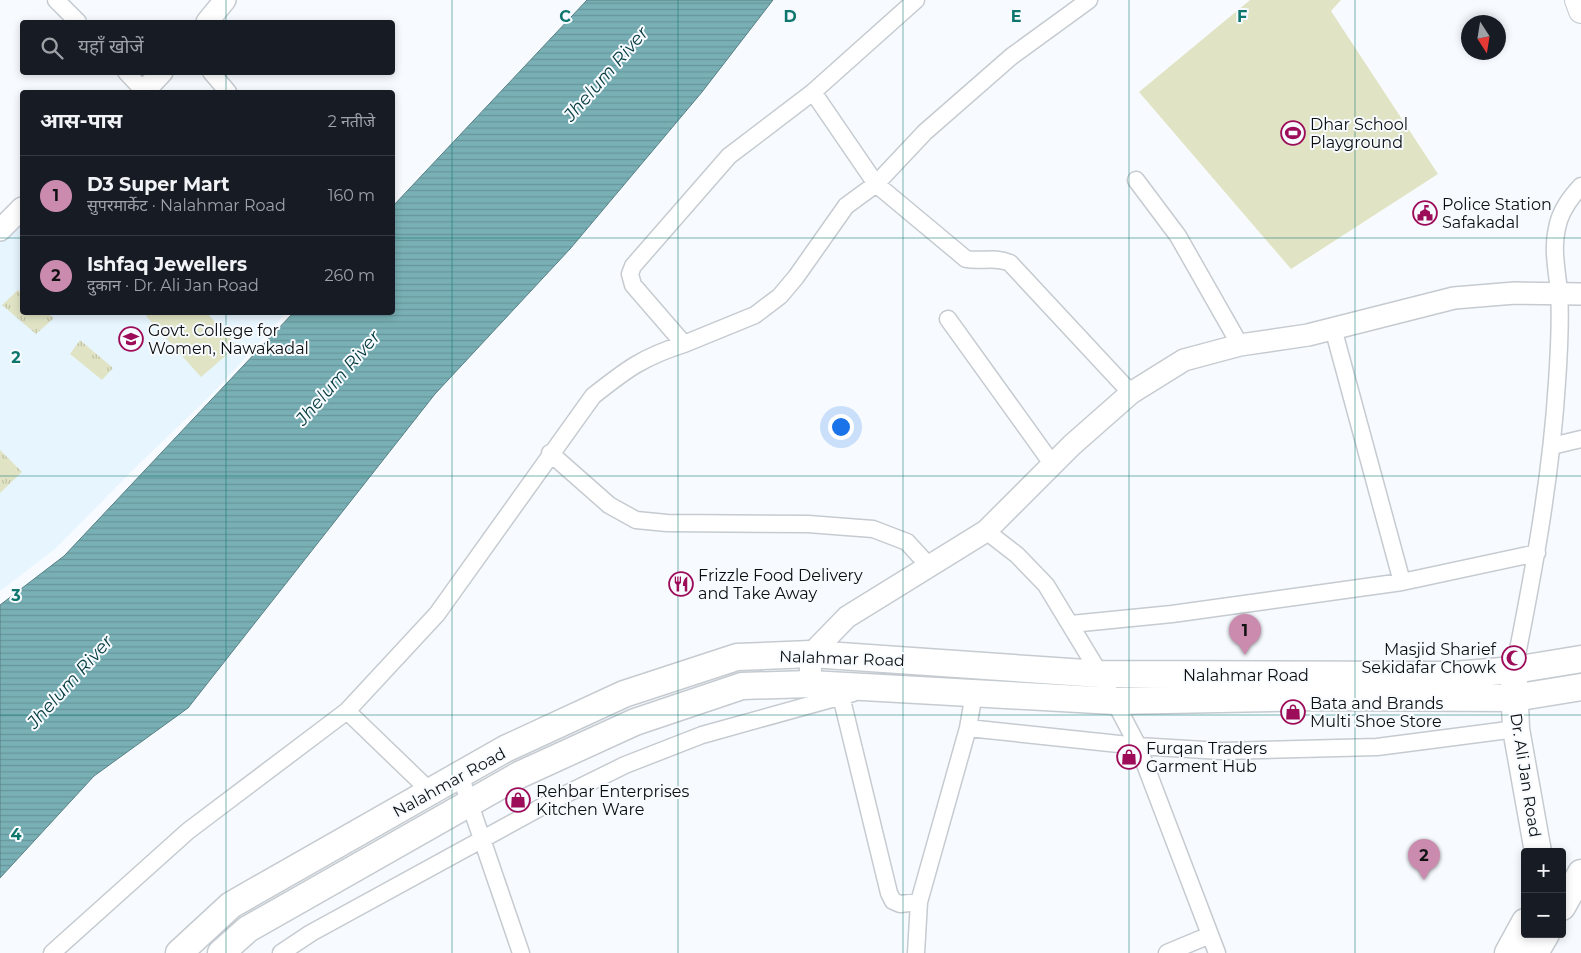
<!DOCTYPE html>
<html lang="hi">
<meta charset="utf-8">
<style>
body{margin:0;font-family:Montserrat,"Noto Sans Devanagari",sans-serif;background:#242831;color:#f1f3f6}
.controls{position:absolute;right:15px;bottom:15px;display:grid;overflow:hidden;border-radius:5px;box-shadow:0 2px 8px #0003}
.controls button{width:45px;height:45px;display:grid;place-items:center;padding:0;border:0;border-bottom:1px solid #363941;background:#171b24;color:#f1f3f6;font:25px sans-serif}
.compass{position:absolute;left:1461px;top:15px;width:45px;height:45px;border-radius:50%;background:#171b24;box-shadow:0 2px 8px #0003;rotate:168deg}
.you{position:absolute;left:840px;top:426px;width:18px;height:18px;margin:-12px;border:4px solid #fff;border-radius:50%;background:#1a73e8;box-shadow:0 0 0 8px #1a73e833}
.badge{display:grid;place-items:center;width:32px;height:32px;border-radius:50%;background:#cb8baf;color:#111;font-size:16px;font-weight:700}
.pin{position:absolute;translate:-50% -41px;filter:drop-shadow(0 1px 2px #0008)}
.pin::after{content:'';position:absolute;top:26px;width:18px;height:15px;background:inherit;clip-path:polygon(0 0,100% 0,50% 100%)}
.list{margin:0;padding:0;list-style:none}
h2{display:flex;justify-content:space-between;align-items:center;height:65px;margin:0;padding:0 20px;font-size:21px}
h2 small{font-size:16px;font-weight:400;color:#9ea1a6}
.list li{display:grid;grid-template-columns:32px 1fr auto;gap:15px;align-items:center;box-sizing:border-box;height:80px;padding:0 20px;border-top:1px solid #363941}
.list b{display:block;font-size:19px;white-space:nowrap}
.list p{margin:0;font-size:16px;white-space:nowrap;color:#9ea1a6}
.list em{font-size:16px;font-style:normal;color:#9ea1a6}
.icon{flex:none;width:28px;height:28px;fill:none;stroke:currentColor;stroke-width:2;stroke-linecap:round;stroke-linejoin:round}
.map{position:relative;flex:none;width:1581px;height:953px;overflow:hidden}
.search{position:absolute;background:#171b24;box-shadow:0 2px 8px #0003;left:20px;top:20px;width:375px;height:55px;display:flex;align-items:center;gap:12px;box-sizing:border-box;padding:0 18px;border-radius:5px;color:#9ea1a6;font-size:19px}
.panel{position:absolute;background:#171b24;box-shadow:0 2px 8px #0003;left:20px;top:90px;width:375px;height:225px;border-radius:5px}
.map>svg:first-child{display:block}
.built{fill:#e7f5ff}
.grass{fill:url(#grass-tufts)}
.garden{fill:#e1e4c4}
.water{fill:url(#water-rules);stroke:#588084}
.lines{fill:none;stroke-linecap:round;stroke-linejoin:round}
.minor-casing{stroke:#c5cbd0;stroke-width:19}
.tertiary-casing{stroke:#c5cbd0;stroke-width:24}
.secondary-casing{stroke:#c5cbd0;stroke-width:26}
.primary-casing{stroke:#c5cbd0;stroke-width:29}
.minor{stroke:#fff;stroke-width:16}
.tertiary{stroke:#fff;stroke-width:21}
.secondary{stroke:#fff;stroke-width:24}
.primary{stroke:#fff;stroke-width:26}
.grid{fill:none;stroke:#0f766e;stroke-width:1;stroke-opacity:0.55}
.labels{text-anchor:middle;stroke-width:4;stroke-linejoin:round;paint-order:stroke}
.poi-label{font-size:16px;fill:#0c0f10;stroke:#f7fbff;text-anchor:start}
.street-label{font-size:16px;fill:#0c0f10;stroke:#f7fbff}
.water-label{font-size:18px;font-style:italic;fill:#053c40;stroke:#f7fbff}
.grid-label{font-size:16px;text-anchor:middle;font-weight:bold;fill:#0f766e;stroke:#f7fbff;stroke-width:4;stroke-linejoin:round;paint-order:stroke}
</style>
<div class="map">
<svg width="1581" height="953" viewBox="0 0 1581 953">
<defs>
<pattern id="grass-tufts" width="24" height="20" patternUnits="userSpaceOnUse" patternTransform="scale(1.25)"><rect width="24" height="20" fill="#e1e4c4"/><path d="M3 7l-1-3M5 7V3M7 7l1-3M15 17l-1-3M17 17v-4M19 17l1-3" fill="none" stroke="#c0c2a7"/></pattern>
<pattern id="water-rules" width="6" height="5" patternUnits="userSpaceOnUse" patternTransform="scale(1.25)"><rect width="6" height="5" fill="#78b0b5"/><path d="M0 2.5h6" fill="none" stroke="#67969b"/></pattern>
</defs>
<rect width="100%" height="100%" fill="#f7fbff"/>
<path class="built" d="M22,214V312L286,313L213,393L139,464L55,549L0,591V235Z"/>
<path class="grass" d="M18,290L22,294V312L46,313L54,318L36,334L2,305Z
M80,340L113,368L102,380L70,354Z
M0,450L22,472L0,493Z"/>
<path class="garden" d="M1250,0H1341L1331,11L1438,174L1291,269L1139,92Z
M150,312L207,313L237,346L201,377L146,316Z"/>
<path class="water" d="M587,0H773L702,92L570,249L435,394L188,708L94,776L0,878V605L64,556L293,313L392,312L393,206Z"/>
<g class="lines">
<g class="minor-casing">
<path id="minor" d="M56,0L78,22
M126,72L144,91
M211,72L228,92
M813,92L876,184L966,259C982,262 995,256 1010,263L1131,393
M1136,180L1178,236L1240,345
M948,319L1053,465
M1333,328L1402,582
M684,344L755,315L780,296L796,277L846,206L876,184L925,132L1012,56L1089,0
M1552,446L1581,439
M550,453L609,505L636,520L667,523L808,524L873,529L907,542L929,566
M986,531L1017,555L1046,585L1100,674L1138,746L1217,953
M1071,624L1172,614L1402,582L1537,553
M1514,670C1533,575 1551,479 1557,382C1559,353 1561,321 1559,292C1557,270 1552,249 1557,228C1560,211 1570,198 1581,186
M841,696L889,893L893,901L900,904L919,902
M347,711L431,792
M968,728L1138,746L1221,751L1377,747L1516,729
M460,775L521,953
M52,953L188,831L347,711L437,614L593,396C627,369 643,357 684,344L633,285L630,274L633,266L729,156L813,92L916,0
M281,953L311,933L556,799L625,765L702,735L853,693
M916,953L919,902L968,728L974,693
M1167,953L1210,935"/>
</g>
<g class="tertiary-casing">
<path id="tertiary" d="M207,22L225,0
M143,92L162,72
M0,230L22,208
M810,684L811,654L847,617L986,531L1072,445L1131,393L1184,360L1240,345L1308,335L1454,298L1515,293L1581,294"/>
</g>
<g class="secondary-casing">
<path id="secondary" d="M1577,0L1581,11"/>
</g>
<g class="primary-casing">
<path id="primary" d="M1514,680L1516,729L1538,852
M1562,907L1581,873
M179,953L231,905L505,749L624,694L737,657L811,654L1100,674L1454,675L1514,670L1581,659
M221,953L248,929L519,775L635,722L742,686L810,684L1114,701L1318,697L1514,698L1581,687
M1508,953L1525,922
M1535,953L1546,934"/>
</g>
<use href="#minor" class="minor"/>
<use href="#tertiary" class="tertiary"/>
<use href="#secondary" class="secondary"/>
<use href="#primary" class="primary"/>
</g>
<path class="grid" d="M226,0V22M452,0V953M678,0V953M903,0V953M1129,0V953M1355,0V953M226,72V92M0,238H22M392,238H1581M226,312V953M0,476H1581M0,715H1581"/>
<defs>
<g id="stadium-ring" transform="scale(1.25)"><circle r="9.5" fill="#f7fbff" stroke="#9d0c59" stroke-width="1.5"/><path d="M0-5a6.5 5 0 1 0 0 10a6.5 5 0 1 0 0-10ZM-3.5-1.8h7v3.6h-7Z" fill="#9d0c59"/></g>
<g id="civic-ring" transform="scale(1.25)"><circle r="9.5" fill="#f7fbff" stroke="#9d0c59" stroke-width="1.5"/><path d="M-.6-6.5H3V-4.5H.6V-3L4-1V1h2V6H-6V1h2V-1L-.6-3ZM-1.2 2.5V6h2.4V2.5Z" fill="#9d0c59"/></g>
<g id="university-ring" transform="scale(1.25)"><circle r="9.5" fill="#f7fbff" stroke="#9d0c59" stroke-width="1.5"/><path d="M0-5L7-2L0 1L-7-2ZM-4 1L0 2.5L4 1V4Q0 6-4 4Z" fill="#9d0c59"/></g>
<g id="restaurant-ring" transform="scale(1.25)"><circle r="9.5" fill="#f7fbff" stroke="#9d0c59" stroke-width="1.5"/><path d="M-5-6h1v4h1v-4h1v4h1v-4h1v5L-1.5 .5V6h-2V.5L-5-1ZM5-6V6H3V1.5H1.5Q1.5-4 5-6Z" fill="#9d0c59"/></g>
<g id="mosque-ring" transform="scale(1.25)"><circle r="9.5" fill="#f7fbff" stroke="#9d0c59" stroke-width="1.5"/><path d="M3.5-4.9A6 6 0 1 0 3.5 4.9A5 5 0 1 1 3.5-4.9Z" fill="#9d0c59"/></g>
<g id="shop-ring" transform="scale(1.25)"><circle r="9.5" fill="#f7fbff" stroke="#9d0c59" stroke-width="1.5"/><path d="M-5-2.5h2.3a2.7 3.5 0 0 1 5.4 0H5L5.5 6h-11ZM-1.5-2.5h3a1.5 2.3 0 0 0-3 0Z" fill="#9d0c59"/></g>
</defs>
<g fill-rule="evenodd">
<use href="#stadium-ring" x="1293" y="133"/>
<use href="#civic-ring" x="1425" y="213"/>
<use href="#university-ring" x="131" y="339"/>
<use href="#restaurant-ring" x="681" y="584"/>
<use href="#mosque-ring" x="1514" y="658"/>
<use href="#shop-ring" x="1293" y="712"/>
<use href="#shop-ring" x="1129" y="757"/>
<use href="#shop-ring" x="518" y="800"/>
</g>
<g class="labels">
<g class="poi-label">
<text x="1310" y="130">Dhar School<tspan x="1310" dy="18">Playground</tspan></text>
<text x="1442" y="210">Police Station<tspan x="1442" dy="18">Safakadal</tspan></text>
<text x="148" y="336">Govt. College for<tspan x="148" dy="18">Women, Nawakadal</tspan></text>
<text x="698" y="581">Frizzle Food Delivery<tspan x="698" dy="18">and Take Away</tspan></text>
<text x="1496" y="655" text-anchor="end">Masjid Sharief<tspan x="1496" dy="18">Sekidafar Chowk</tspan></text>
<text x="1310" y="709">Bata and Brands<tspan x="1310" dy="18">Multi Shoe Store</tspan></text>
<text x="1146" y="754">Furqan Traders<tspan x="1146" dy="18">Garment Hub</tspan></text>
<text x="536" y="797">Rehbar Enterprises<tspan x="536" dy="18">Kitchen Ware</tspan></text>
</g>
<g class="street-label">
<text transform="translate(842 658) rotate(2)" y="6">Nalahmar Road</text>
<text x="1246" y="681">Nalahmar Road</text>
<text transform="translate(1526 775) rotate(81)" y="6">Dr. Ali Jan Road</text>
<text transform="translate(449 782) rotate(-29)" y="6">Nalahmar Road</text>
</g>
<g class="water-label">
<text transform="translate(606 74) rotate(-49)" y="6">Jhelum River</text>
<text transform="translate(338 378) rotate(-49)" y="6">Jhelum River</text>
<text transform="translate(70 682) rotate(-48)" y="6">Jhelum River</text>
</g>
</g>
<g class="grid-label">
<text x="565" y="22">C</text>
<text x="790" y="22">D</text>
<text x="1016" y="22">E</text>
<text x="1242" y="22">F</text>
<text x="16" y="363">2</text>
<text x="16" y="601">3</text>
<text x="16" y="840">4</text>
</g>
</svg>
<div class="controls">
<button>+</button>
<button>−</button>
</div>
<svg class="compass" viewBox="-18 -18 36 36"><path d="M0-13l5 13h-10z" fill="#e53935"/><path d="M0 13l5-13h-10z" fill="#9ea1a6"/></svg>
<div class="you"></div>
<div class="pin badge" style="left:1245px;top:655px">1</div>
<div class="pin badge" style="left:1424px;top:880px">2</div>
<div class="search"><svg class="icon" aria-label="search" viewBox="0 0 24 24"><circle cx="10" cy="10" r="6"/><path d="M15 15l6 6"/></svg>यहाँ खोजें</div>
<section class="panel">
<h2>आस-पास<small>2 नतीजे</small></h2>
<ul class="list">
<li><span class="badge">1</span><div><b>D3 Super Mart</b><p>सुपरमार्केट · Nalahmar Road</p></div><em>160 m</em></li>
<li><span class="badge">2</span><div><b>Ishfaq Jewellers</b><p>दुकान · Dr. Ali Jan Road</p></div><em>260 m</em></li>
</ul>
</section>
</div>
